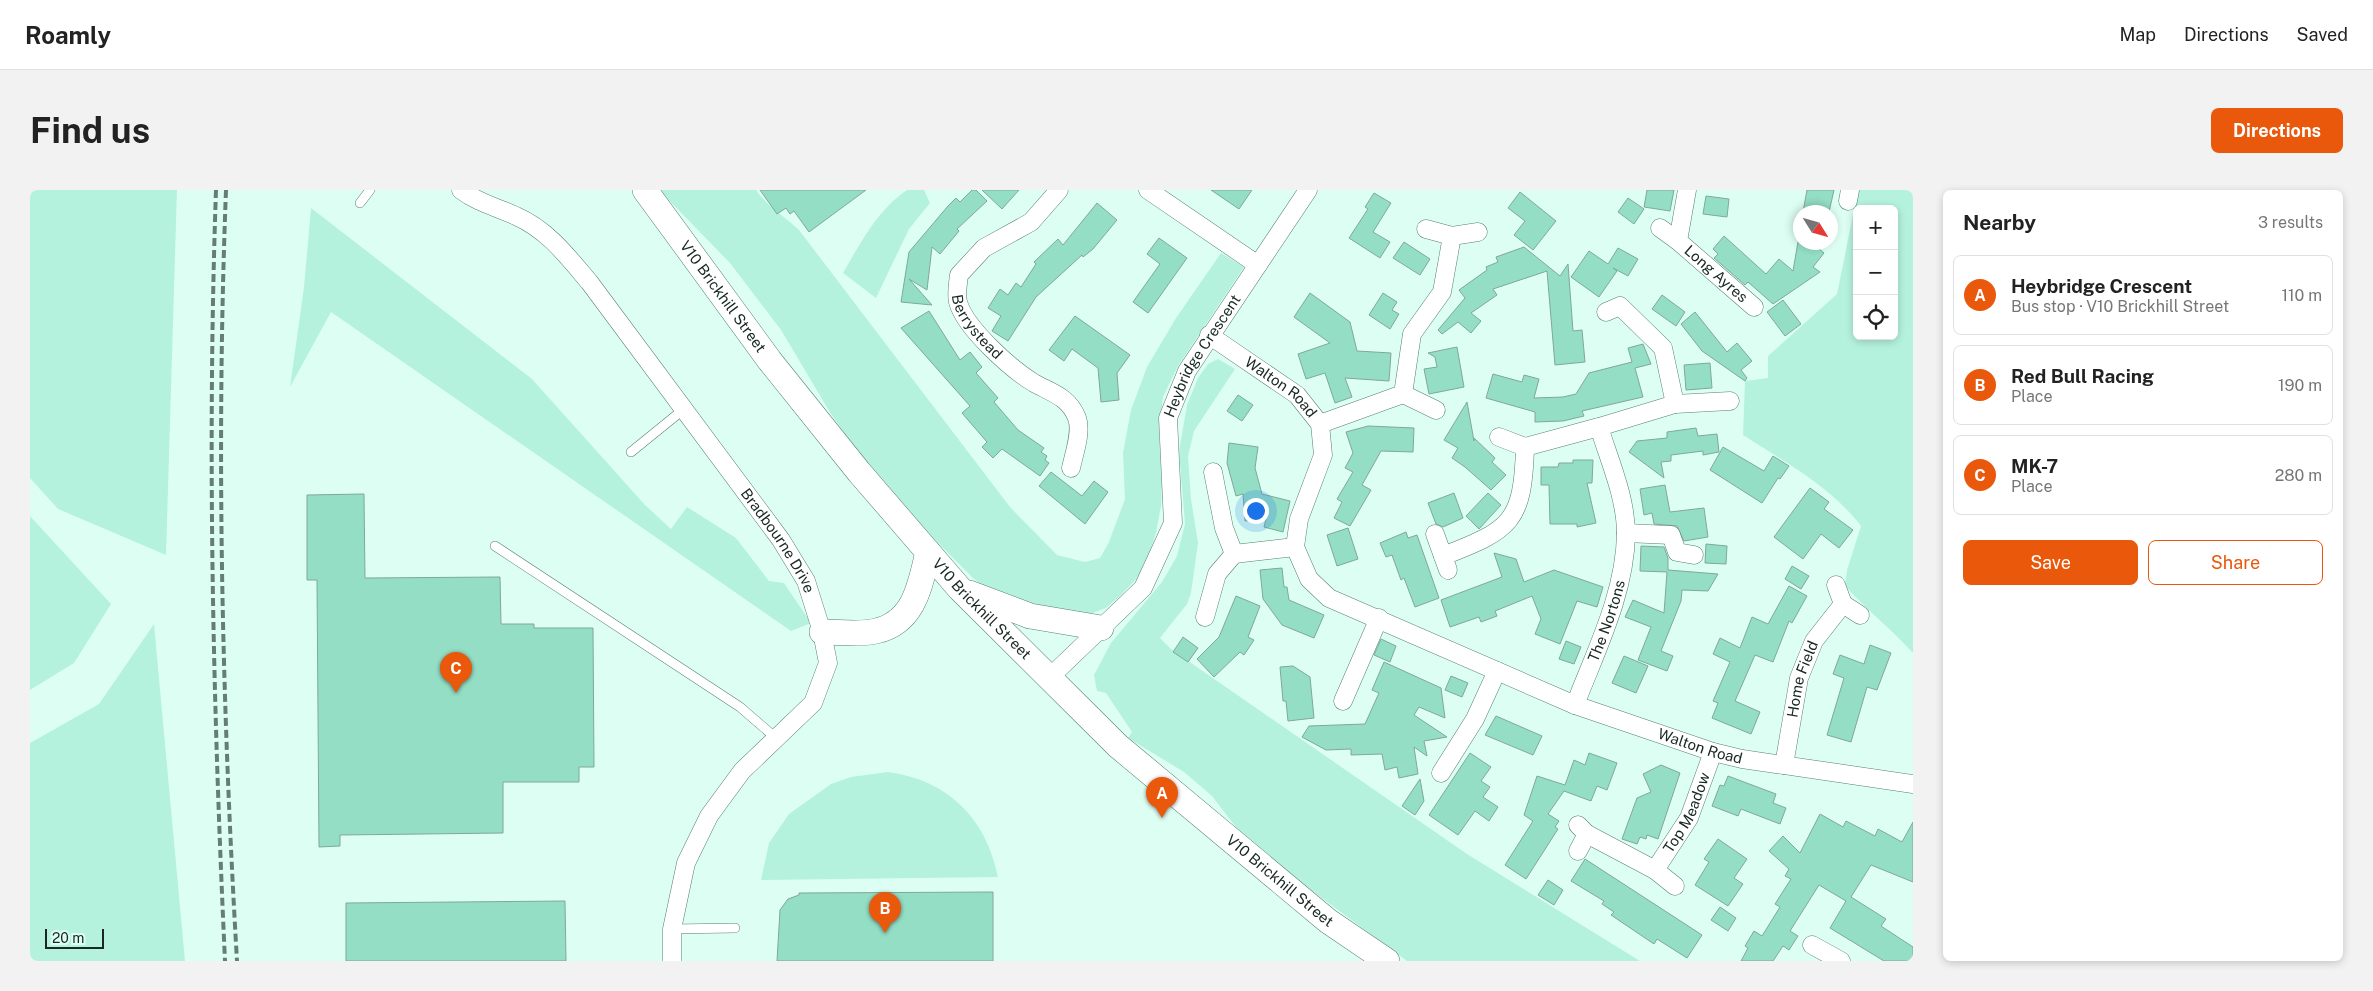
<!DOCTYPE html>
<meta charset="utf-8">
<style>
body{margin:0;font-family:"Public Sans",sans-serif;background:#f2f2f2;color:#222}
.controls{position:absolute;right:15px;top:15px;display:grid;overflow:hidden;border-radius:8px;box-shadow:0 2px 8px #0003}
.controls button{width:45px;height:45px;display:grid;place-items:center;padding:0;border:0;border-bottom:1px solid #e0e0e0;background:#fff;color:#222;font:25px sans-serif}
.compass{position:absolute;left:1763px;top:15px;width:45px;height:45px;border-radius:50%;background:#fff;box-shadow:0 2px 8px #0003;rotate:127deg}
.scale{position:absolute;left:15px;bottom:12px;width:59px;box-sizing:border-box;padding-left:5px;border:2px solid #182822;border-top:0;font-size:14px;line-height:18px;white-space:nowrap;color:#182822;-webkit-text-stroke:4px #ddfff3;paint-order:stroke}
.you{position:absolute;left:1225px;top:320px;width:18px;height:18px;margin:-12px;border:4px solid #fff;border-radius:50%;background:#1a73e8;box-shadow:0 0 0 8px #1a73e833}
.badge{display:grid;place-items:center;width:32px;height:32px;border-radius:50%;background:#ea580c;color:#fff;font-size:16px;font-weight:700}
.pin{position:absolute;translate:-50% -41px;filter:drop-shadow(0 1px 2px #0008)}
.pin::after{content:'';position:absolute;top:26px;width:18px;height:15px;background:inherit;clip-path:polygon(0 0,100% 0,50% 100%)}
.list{margin:0;padding:0;list-style:none}
h2{display:flex;justify-content:space-between;align-items:center;height:65px;margin:0;padding:0 20px;font-size:21px}
h2 small{font-size:16px;font-weight:400;color:#767676}
.list li{display:grid;grid-template-columns:32px 1fr auto;gap:15px;align-items:center;box-sizing:border-box;height:80px;margin:0 10px 10px;padding:0 10px;border:1px solid #e0e0e0;border-radius:8px}
.list b{display:block;font-size:19px;white-space:nowrap}
.list p{margin:0;font-size:16px;white-space:nowrap;color:#767676}
.list em{font-size:16px;font-style:normal;color:#767676}
.actions{display:flex;gap:10px;padding:15px 20px}
.actions a{flex:1;padding:11px 0;border:1px solid #ea580c;border-radius:8px;text-align:center;font-size:18px;color:#ea580c}
.actions .main{background:#ea580c;color:#fff}
.icon{flex:none;width:28px;height:28px;fill:none;stroke:currentColor;stroke-width:2;stroke-linecap:round;stroke-linejoin:round}
.map{position:relative;flex:none;width:1883px;height:771px;overflow:hidden;border-radius:8px}
header{display:flex;align-items:center;gap:30px;box-sizing:border-box;height:70px;padding:0 25px;background:#fff;border-bottom:1px solid #e0e0e0}
header strong{font-size:24px}
nav{display:flex;gap:28px;margin-inline-start:auto;font-size:18px}
.intro{display:flex;align-items:center;justify-content:space-between;box-sizing:border-box;height:120px;padding:0 30px}
h1{margin:0;font-size:35px}
.button{padding:12px 22px;border-radius:8px;background:#ea580c;color:#fff;font-size:18px;font-weight:700}
main{display:flex;gap:30px;padding:0 30px}
aside{flex:1;background:#fff;border-radius:8px;box-shadow:0 2px 8px #0003}
.map>svg:first-child{display:block}
.green{fill:#b5f2dd;fill-rule:evenodd}
.building{fill:#93dec5;stroke:#80a89a}
.lines{fill:none;stroke-linecap:round;stroke-linejoin:round}
.lane-casing{stroke:#587f72;stroke-width:10}
.street-casing{stroke:#587f72;stroke-width:19}
.secondary-casing{stroke:#587f72;stroke-width:26}
.lane{stroke:#fff;stroke-width:9}
.street{stroke:#fff;stroke-width:18}
.secondary{stroke:#fff;stroke-width:25}
.rail{stroke:#667d74;stroke-width:4;stroke-dasharray:8 4;stroke-linecap:butt}
.labels{text-anchor:middle;stroke-width:4;stroke-linejoin:round;paint-order:stroke}
.street-label{font-size:15px;fill:#182822;stroke:#ddfff3}
</style>
<header>
<strong>Roamly</strong>
<nav><a>Map</a><a>Directions</a><a>Saved</a></nav>
</header>
<div class="intro"><h1>Find us</h1><a class="button">Directions</a></div>
<main>
<div class="map">
<svg width="1883" height="771" viewBox="0 0 1883 771">
<rect width="100%" height="100%" fill="#ddfff3"/>
<path class="green" d="M0,0H147L136,365L28,319L0,288Z
M629,0H726C739,18 753,25 769,40L980,317L1027,365L1055,372L1070,368L1079,352L1095,309L1093,263L1101,220L1117,177L1146,128L1191,63L1214,77L1148,176L1133,207L1129,243L1132,293L1131,316L1126,343L1119,364L1108,387L1091,405L1076,418L1057,425L971,409L944,389L872,317L838,277L801,224L751,140L700,73Z
M877,0H894L900,13L879,39L846,108L813,83C830,54 848,19 877,0Z
M1828,0H1883V463C1861,439 1837,420 1815,396L1817,380L1831,336C1800,296 1755,272 1713,245L1715,191L1738,188V166L1807,104ZM1827,19H1864V146H1827Z
M281,18L502,189L615,315L641,339L657,317L706,348L739,391L754,393L781,433L761,441L301,122L260,197L274,97Z
M1188,169L1205,179L1164,241L1158,266L1161,309L1168,353L1161,403L1157,414L1130,448L1141,459L1437,664L1610,771H1377L1281,700L1212,645L1182,606L1154,582L1098,548L1102,542L1076,503L1067,501L1064,485L1081,453L1132,392L1147,366L1155,334L1149,261L1157,215L1168,188L1178,174Z
M0,326L81,414L44,473L0,500Z
M124,434L155,771H0V553L69,514Z
M858,582C918,590 956,628 968,687L731,690L739,653L759,624L801,594L821,587Z"/>
<path class="building" d="M730,0H836L779,42L764,21L760,24L756,18L747,24Z
M942,0H946L957,11L927,39L929,41L910,64L902,57L897,100L879,89L902,115L871,112L879,62L918,16L926,8L930,12Z
M952,0H989L972,19Z
M1181,0H1222L1209,19Z
M1617,0H1644L1640,21L1614,17Z
M1777,0H1804L1799,22H1773Z
M1490,2L1526,31L1503,60L1484,45L1495,31L1478,18Z
M1344,3L1361,13L1343,42L1360,52L1350,68L1319,48L1338,19L1335,17Z
M1676,6L1699,9L1697,27L1673,24Z
M1598,8L1614,19L1604,34L1588,22Z
M1067,13L1087,30L1063,59L1053,67L1052,65L1006,107L978,151L962,141L971,126L958,118L970,99L978,105L986,93L991,97L1006,74L1004,72L1028,49L1033,55Z
M1694,46L1736,84L1749,69L1763,81L1768,52H1781L1794,63L1783,77L1790,82L1743,114L1718,92L1715,95L1684,68L1688,64L1683,59Z
M1129,48L1157,68L1118,123L1103,112L1130,74L1117,64Z
M1374,52L1400,69L1390,85L1363,68Z
M1494,57L1530,86L1538,74L1543,141L1552,140L1555,172L1525,175L1517,81L1463,99L1467,105L1441,123L1451,131L1441,143L1428,132L1412,144L1408,140L1435,108L1429,100L1457,80L1456,77L1468,72L1466,67Z
M1588,58L1608,69L1598,86L1583,78L1587,81L1569,107L1541,87L1559,61L1578,74Z
M1280,103L1320,132L1327,161L1361,163L1359,191L1315,188L1322,207L1305,213L1295,183L1276,189L1268,164L1300,153L1264,127Z
M1353,103L1367,112L1362,120L1369,124L1360,139L1339,125Z
M1632,105L1655,122L1646,136L1622,119Z
M1753,110L1771,134L1755,146L1737,122Z
M899,121L930,170L940,162L952,177L946,183L968,208L964,212L988,240L1014,258L1011,262L1017,266L1015,270L1019,273L1010,286L972,259L963,268L952,257L957,252L932,223L940,216L871,138Z
M1665,122L1697,162L1707,153L1722,171L1711,180L1717,188L1715,191L1672,161L1651,134Z
M1045,126L1100,165L1087,183L1089,210L1071,212L1068,178L1042,159L1034,171L1019,160Z
M1613,154L1621,174L1605,178L1613,207L1552,221L1554,226L1533,231L1505,232V222L1456,208L1463,184L1492,192L1494,185L1509,189L1504,208L1533,207L1546,204L1559,183L1602,172L1598,158Z
M1427,157L1434,197L1399,204L1394,179L1407,177L1405,167L1398,163Z
M1680,173L1682,198L1656,200L1654,175Z
M1208,205L1223,215L1212,231L1197,221Z
M1437,212L1444,251V248L1465,268L1462,272L1476,285L1461,300L1435,277L1422,268L1428,258L1414,250Z
M1338,236L1384,238L1383,262L1351,261L1332,295L1341,300L1320,336L1304,328L1312,312L1307,309L1323,282L1315,278L1323,263L1316,242Z
M1666,238L1668,246L1687,244L1689,262L1673,265V261L1641,265V271L1631,272L1634,288L1599,262L1607,251L1637,248V242Z
M1199,253L1228,257L1225,278L1232,304L1260,311L1253,342L1234,337L1236,329L1215,331L1213,304L1206,306L1197,273Z
M1693,257L1734,281L1743,266L1759,276L1750,289L1748,288L1732,313L1680,280Z
M1543,270H1563L1562,293H1557L1566,333L1547,337V334H1520L1519,295H1511V277H1528L1529,273H1543Z
M1021,282L1052,306L1064,291L1078,302L1055,334L1009,296Z
M1635,295L1640,322L1674,318L1678,347L1654,351L1647,336L1624,334L1622,323L1614,325L1610,299Z
M1780,298L1799,312L1794,319L1823,340L1809,358L1791,344L1773,369L1744,347Z
M1424,303L1433,328L1413,337L1406,334L1398,313Z
M1458,303L1471,315L1449,339L1436,326Z
M334,304L335,388L470,387L471,434H504V438H563L564,577H549V592H473V643L310,645V656L289,657L287,390H277V305Z
M1318,338L1328,369L1307,376L1297,345Z
M1376,342L1378,348L1387,345L1409,408L1385,417L1374,388L1371,390L1362,365L1356,367L1350,353Z
M1676,354L1697,356L1696,374L1675,373Z
M1611,356L1634,357L1638,368V380L1688,384L1678,401L1652,400L1651,411L1631,461L1643,466L1637,481L1608,470L1621,437L1595,427L1603,410L1634,423L1637,382L1610,381Z
M1464,363L1486,369L1494,392L1524,380L1573,397L1567,417L1547,411L1530,454L1505,444L1511,429L1502,406L1465,421L1467,426L1451,432L1449,427L1420,437L1411,410L1472,387Z
M1762,376L1779,386L1771,399L1755,389Z
M1252,378L1254,397H1257L1259,410L1294,425L1284,448L1252,435L1233,409L1230,380Z
M1759,396L1777,406L1762,433L1759,431L1743,472L1725,465L1705,511L1730,522L1721,544L1682,528L1688,513L1683,511L1700,472L1683,464L1690,448L1710,458L1722,427L1738,434Z
M1206,406L1230,416L1218,447L1224,450L1214,465L1210,462L1184,487L1167,469L1189,447Z
M1153,447L1168,458L1158,472L1143,462Z
M1351,449L1366,456L1360,472L1344,465Z
M1536,451L1551,457L1544,474L1529,469Z
M1840,455L1861,463L1847,500L1837,497L1821,552L1797,545L1814,488L1803,484L1810,465L1834,474Z
M1594,466L1618,476L1606,503L1582,493Z
M1354,472L1411,498L1415,528L1389,517L1384,525L1417,547L1394,551L1397,566L1384,557L1388,584L1369,588L1367,577L1355,580L1352,564L1321,565V559L1296,560L1272,547L1279,536L1335,534L1349,503L1342,500Z
M1263,476L1280,487L1284,528L1258,531L1256,511H1253L1250,477Z
M1421,486L1438,493L1432,507L1415,500Z
M1466,526L1512,546L1503,565L1455,545Z
M1440,563L1461,577L1451,591L1460,597L1453,607L1468,617L1459,631L1445,621L1428,645L1399,625Z
M1559,563L1587,573L1577,600L1567,596L1561,611L1534,601L1518,624L1529,631L1525,637L1528,639L1496,689L1475,675L1503,631L1494,625L1507,586L1535,595L1544,570L1555,575Z
M1631,575L1650,583L1628,649L1617,645L1616,649L1610,647L1607,654L1592,649L1607,608L1621,602L1613,584Z
M1698,586L1746,604L1743,613L1756,618L1750,634L1711,619L1708,626L1682,616L1690,595L1694,596Z
M1390,589L1394,611L1385,625L1372,616Z
M1790,624L1813,637L1816,631L1845,646L1848,639L1872,652L1883,632V692L1841,675L1821,707L1856,729L1851,736L1883,757V771H1854L1800,738L1816,711L1789,695L1760,741L1768,746L1759,760L1753,756L1743,771H1711L1718,758L1715,756L1724,741L1732,746L1750,717L1745,714L1761,689L1755,686L1759,679L1739,661L1753,646L1770,663Z
M1688,649L1717,669L1704,688L1713,694L1698,716L1665,695L1679,672L1674,669Z
M1555,669L1672,745L1657,768L1627,749L1624,754L1581,725L1584,722L1572,714L1574,711L1541,691Z
M1518,690L1533,700L1524,715L1508,705Z
M963,702V771H747L750,720L758,709L769,705V703Z
M535,711L536,771H316V713Z
M1690,717L1706,728L1698,741L1681,730Z"/>
<g class="lines">
<g class="lane-casing">
<path id="lane" d="M330,13L340,0
M601,262L654,219
M465,356L710,517L747,549
M642,739L705,738"/>
</g>
<g class="street-casing">
<g id="street">
<path id="s1" d="M431,0C448,13 467,17 486,26C518,40 538,67 560,93L751,350L776,391L792,442L798,473L783,513L712,581L679,626L656,673L642,739V771"/>
<path id="s2" d="M1029,0L1001,32L954,58L929,85C928,93 926,105 928,112C935,138 981,179 1004,193C1022,203 1039,207 1047,228C1052,242 1044,264 1041,278"/>
<path d="M1118,0L1228,75"/>
<path id="s3" d="M1657,0L1648,51L1724,117"/>
<path d="M1818,11L1820,0"/>
<path d="M1630,38L1648,51"/>
<path d="M1396,39L1422,46"/>
<path d="M1576,122L1590,116L1633,158L1645,214"/>
<path id="s4" d="M1179,145L1267,205L1290,234L1293,265L1269,329L1265,357L1279,389L1299,408L1545,515L1683,562L1712,569L1883,594"/>
<path d="M1373,204L1406,220"/>
<path d="M1290,234L1373,204L1382,144L1412,102L1422,46L1448,42"/>
<path d="M1495,257L1569,237L1645,214L1700,211"/>
<path d="M1596,343L1641,345L1647,362L1664,365"/>
<path d="M1405,344L1418,380"/>
<path d="M1204,364L1265,357"/>
<path d="M1413,366C1481,340 1493,332 1495,257L1469,247"/>
<path d="M1806,395L1813,414L1830,425"/>
<path d="M1175,427L1187,384L1204,364L1194,338L1183,282"/>
<path id="s5" d="M1019,488L1113,398L1143,333L1138,228L1157,181L1278,0"/>
<path d="M1313,511L1349,428"/>
<path id="s6" d="M1545,515C1566,460 1595,404 1596,344C1596,308 1580,272 1569,237"/>
<path id="s7" d="M1754,575L1769,488L1784,451L1813,414"/>
<path d="M1411,583L1445,529L1467,481"/>
<path d="M1548,635L1557,644L1548,661"/>
<path d="M1557,644L1625,680L1645,696"/>
<path id="s8" d="M1625,680L1659,628L1683,562"/>
<path d="M1782,755L1811,771"/>
</g>
</g>
<g class="secondary-casing">
<g id="secondary">
<path id="s9" d="M615,0L740,171L829,282L930,399L1088,556L1298,731L1357,771"/>
<path d="M939,403L1000,426L1071,438"/>
<path d="M792,442C809,442 830,445 846,441C885,432 890,395 898,362"/>
</g>
</g>
<use href="#lane" class="lane"/>
<use href="#street" class="street"/>
<use href="#secondary" class="secondary"/>
<path class="rail" d="M186,0C177,257 183,514 195,771
M196,0C186,257 192,515 207,771"/>
</g>
<g class="labels">
<g class="street-label">
<text dy="5" stroke="none"><textPath href="#s3" startOffset="102">Long Ayres</textPath></text>
<text dy="5" stroke="none"><textPath href="#s9" startOffset="132">V10 Brickhill Street</textPath></text>
<text dy="5" stroke="none"><textPath href="#s2" startOffset="191">Berrystead</textPath></text>
<text dy="5" stroke="none"><textPath href="#s5" startOffset="378">Heybridge Crescent</textPath></text>
<text dy="5" stroke="none"><textPath href="#s4" startOffset="89">Walton Road</textPath></text>
<text dy="5" stroke="none"><textPath href="#s1" startOffset="481">Bradbourne Drive</textPath></text>
<text dy="5" stroke="none"><textPath href="#s9" startOffset="538">V10 Brickhill Street</textPath></text>
<text dy="5" stroke="none"><textPath href="#s6" startOffset="90">The Nortons</textPath></text>
<text dy="5" stroke="none"><textPath href="#s7" startOffset="88">Home Field</textPath></text>
<text dy="5" stroke="none"><textPath href="#s4" startOffset="734">Walton Road</textPath></text>
<text dy="5" stroke="none"><textPath href="#s8" startOffset="66">Top Meadow</textPath></text>
<text dy="5" stroke="none"><textPath href="#s9" startOffset="942">V10 Brickhill Street</textPath></text>
</g>
</g>
</svg>
<div class="controls">
<button>+</button>
<button>−</button>
<button><svg class="icon" aria-label="locate" viewBox="0 0 24 24"><circle cx="12" cy="12" r="6"/><path d="M12 2v4M12 18v4M2 12h4M18 12h4"/></svg></button>
</div>
<svg class="compass" viewBox="-18 -18 36 36"><path d="M0-13l5 13h-10z" fill="#e53935"/><path d="M0 13l5-13h-10z" fill="#767676"/></svg>
<div class="scale">20 m</div>
<div class="you"></div>
<div class="pin badge" style="left:1132px;top:628px">A</div>
<div class="pin badge" style="left:855px;top:743px">B</div>
<div class="pin badge" style="left:426px;top:503px">C</div>
</div>
<aside>
<h2>Nearby<small>3 results</small></h2>
<ul class="list">
<li><span class="badge">A</span><div><b>Heybridge Crescent</b><p>Bus stop · V10 Brickhill Street</p></div><em>110 m</em></li>
<li><span class="badge">B</span><div><b>Red Bull Racing</b><p>Place</p></div><em>190 m</em></li>
<li><span class="badge">C</span><div><b>MK-7</b><p>Place</p></div><em>280 m</em></li>
</ul>
<div class="actions"><a class="main">Save</a><a>Share</a></div>
</aside>
</main>
